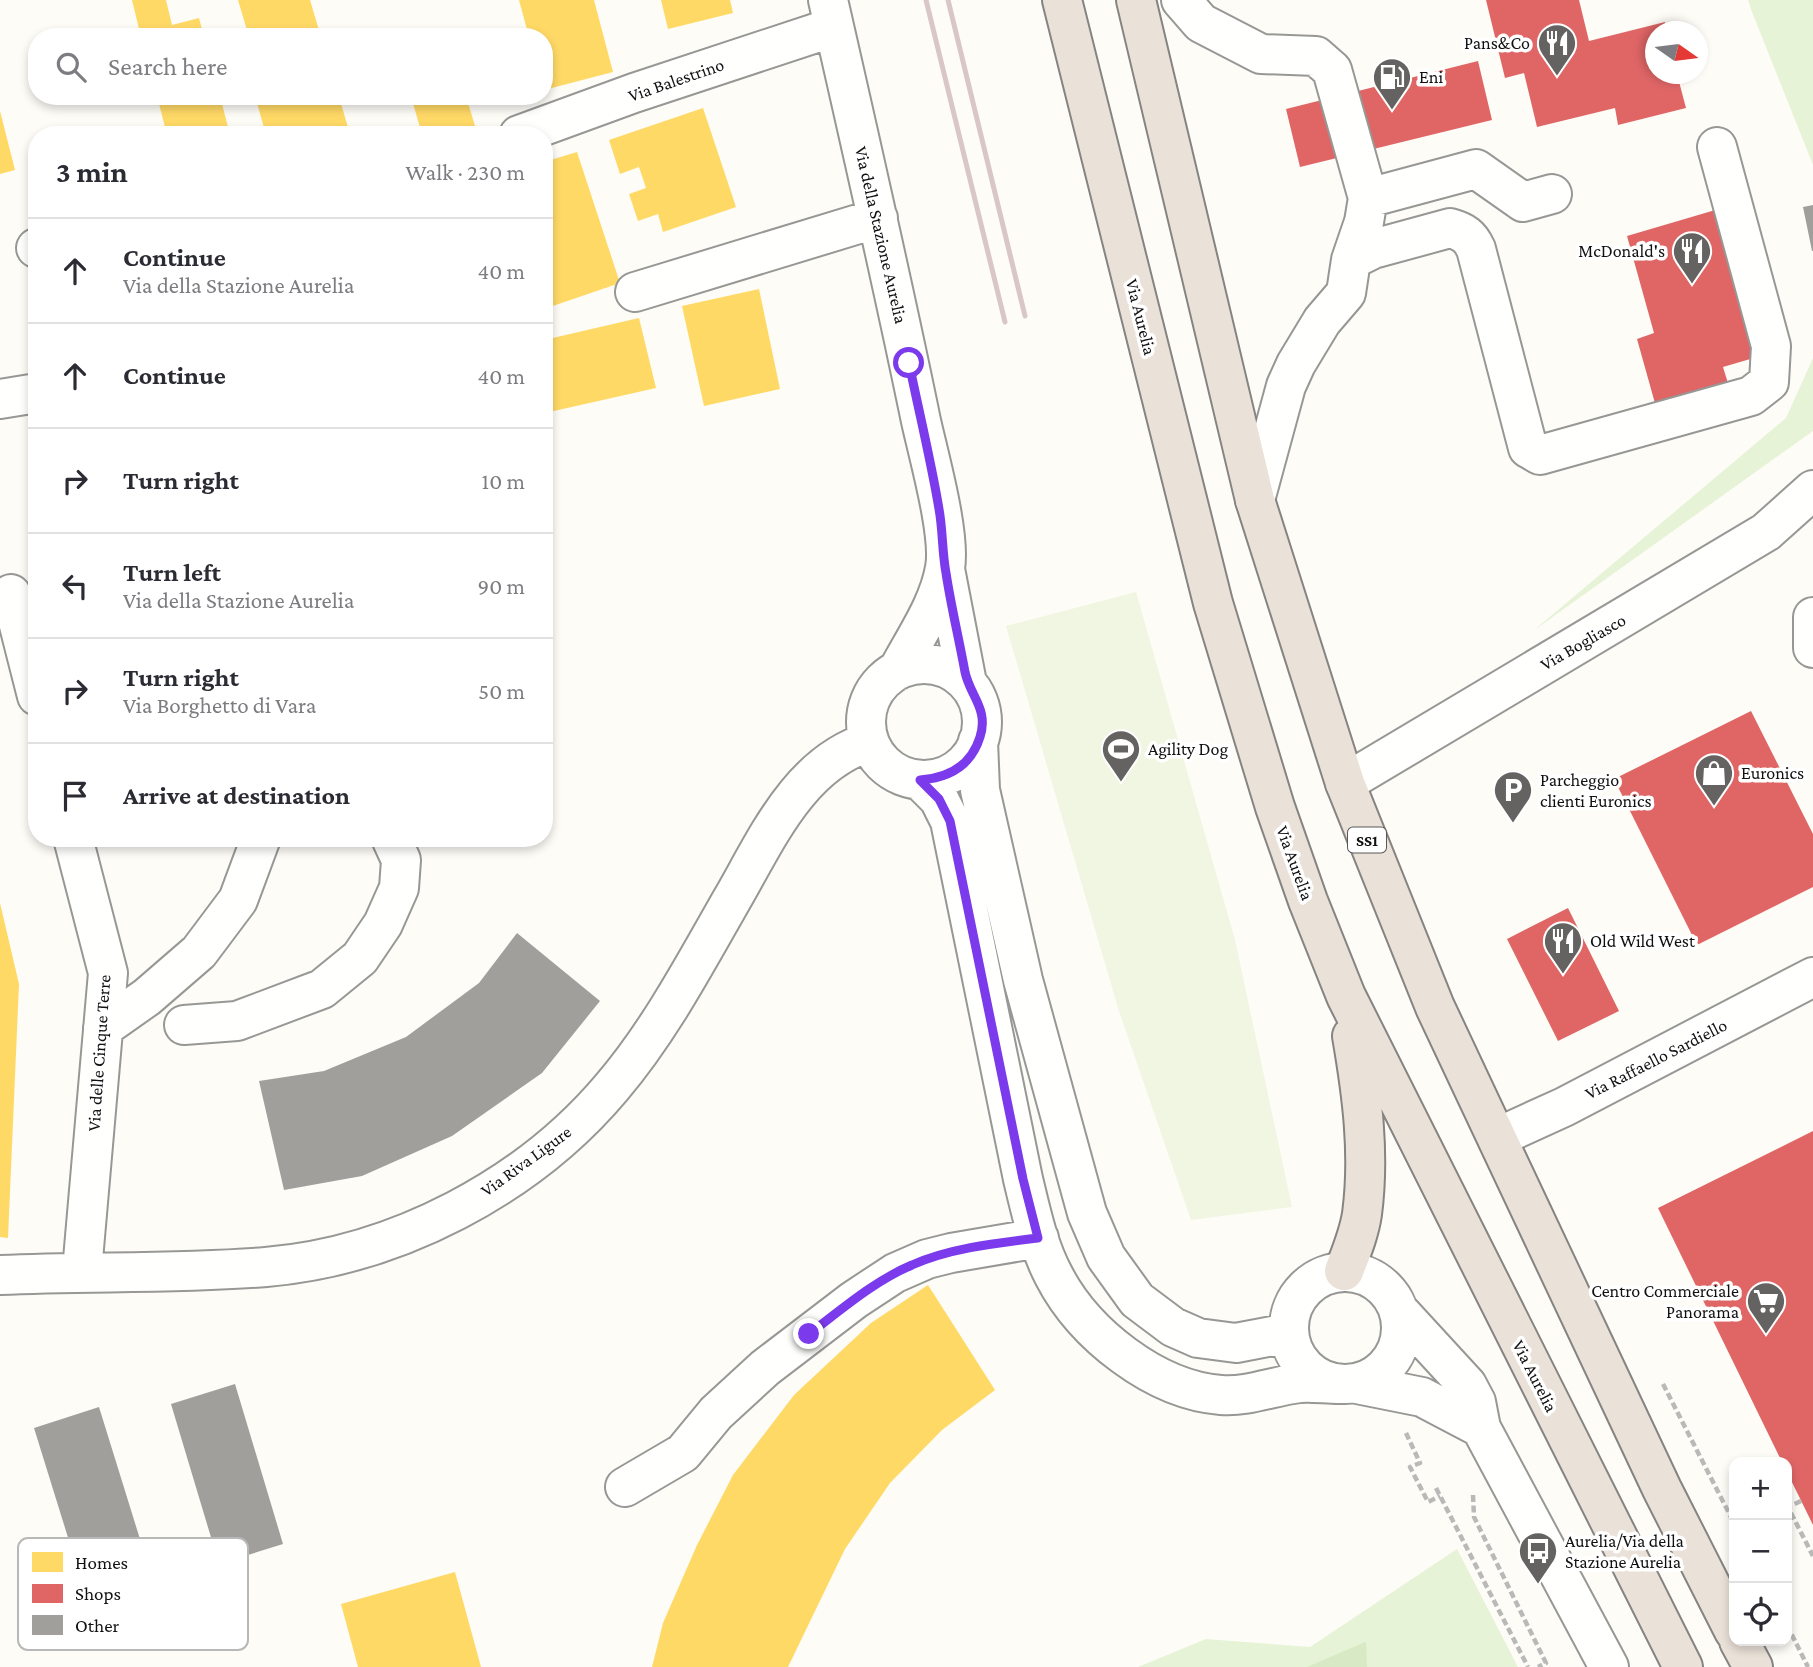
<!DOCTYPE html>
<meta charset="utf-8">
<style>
body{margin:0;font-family:"Crimson Pro",serif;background:#f7f7f7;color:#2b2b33}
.controls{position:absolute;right:21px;bottom:21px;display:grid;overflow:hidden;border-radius:14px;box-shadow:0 4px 10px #0003}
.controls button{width:63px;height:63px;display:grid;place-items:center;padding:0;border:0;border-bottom:2px solid #e1e1e2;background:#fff;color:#2b2b33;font:35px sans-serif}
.compass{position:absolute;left:1645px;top:21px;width:63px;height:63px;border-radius:50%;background:#fff;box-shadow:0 4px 10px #0003;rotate:104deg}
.stop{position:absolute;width:21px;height:21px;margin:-16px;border:5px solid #7c3aed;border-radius:50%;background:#fff}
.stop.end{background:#7c3aed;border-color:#fff;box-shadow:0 2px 7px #0008}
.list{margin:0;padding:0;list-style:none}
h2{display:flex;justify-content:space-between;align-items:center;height:91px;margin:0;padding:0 28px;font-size:30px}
h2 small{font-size:23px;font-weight:400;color:#7c7c81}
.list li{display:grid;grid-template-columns:46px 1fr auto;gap:21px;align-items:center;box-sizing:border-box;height:105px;padding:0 28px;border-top:2px solid #e1e1e2}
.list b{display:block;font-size:26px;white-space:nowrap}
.list p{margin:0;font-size:23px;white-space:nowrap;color:#7c7c81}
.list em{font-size:23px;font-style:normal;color:#7c7c81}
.icon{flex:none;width:38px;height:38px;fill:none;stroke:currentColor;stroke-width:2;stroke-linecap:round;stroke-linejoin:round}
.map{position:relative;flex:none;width:1813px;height:1667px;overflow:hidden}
.search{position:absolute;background:#fff;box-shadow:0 4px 10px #0003;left:28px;top:28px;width:525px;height:77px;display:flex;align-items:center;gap:18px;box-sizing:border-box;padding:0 24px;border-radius:28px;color:#7c7c81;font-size:26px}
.panel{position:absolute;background:#fff;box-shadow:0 4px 10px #0003;left:28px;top:126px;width:525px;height:721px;border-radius:28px}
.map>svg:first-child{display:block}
.green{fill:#e7f3d7}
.forest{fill:#d8eac5}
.pitch{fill:#f0f6e1}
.homes{fill:#ffd966}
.shops{fill:#e06666}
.building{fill:#a19f9c}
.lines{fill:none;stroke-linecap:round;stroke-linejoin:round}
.minor-casing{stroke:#979795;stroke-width:42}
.highway-casing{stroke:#858482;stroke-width:42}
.path{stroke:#b9b9b8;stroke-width:4.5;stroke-dasharray:7 3.5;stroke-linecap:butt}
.minor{stroke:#fffffe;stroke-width:38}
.highway{stroke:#eae1d8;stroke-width:38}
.rail{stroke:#d9c6c7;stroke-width:5}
.route{stroke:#7c3aed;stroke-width:9}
.labels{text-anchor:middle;stroke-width:7;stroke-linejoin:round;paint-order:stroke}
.shield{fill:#fff;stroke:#585858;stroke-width:2}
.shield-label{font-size:16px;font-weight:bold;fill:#111}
.poi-label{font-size:18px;fill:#111;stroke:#fff;text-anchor:start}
.street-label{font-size:18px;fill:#111;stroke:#fff}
.key{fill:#fff;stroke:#b8b8b8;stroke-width:2}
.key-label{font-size:19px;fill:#111}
</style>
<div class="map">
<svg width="1813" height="1667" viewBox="0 0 1813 1667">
<rect width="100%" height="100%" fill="#fdfcf7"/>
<path class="green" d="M1748,0H1813V165L1752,12Z
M1813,358V431L1533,631L1786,418Z
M1457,1549L1518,1667H1138L1206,1639L1310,1647Z"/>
<path class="forest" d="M1366,1642L1367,1667H1307L1365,1642Z"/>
<path class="pitch" d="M1136,592L1235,940L1292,1207L1191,1220L1119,1011L1006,626Z"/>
<path class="homes" d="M132,0H166L172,25L199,18L204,37H141Z
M238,0H310L321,37H249Z
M519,0H594L613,72L544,90V37H529Z
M661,0H730L733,13L668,29Z
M157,96H220L230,135H167Z
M255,96H339L350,135H266Z
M411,96H466L475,126L443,135H422Z
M703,108L736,207L663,232L658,214L638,221L629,194L646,188L639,167L620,174L609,140Z
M0,111L15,170L0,174Z
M577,152L620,283L544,309V162Z
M37,284V317H36L28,286Z
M759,289L780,389L704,406L682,306Z
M639,318L656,388L545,413L544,340Z
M0,903L19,984L8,1238L0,1237Z
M928,1285L995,1390L942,1430L890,1483L845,1549L788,1667H652L663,1623L697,1545L733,1475L794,1395L871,1323Z
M455,1572L481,1667H358L341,1604Z"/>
<path class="shops" d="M1486,0H1579L1589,41L1665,22L1667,32H1656V74H1677L1686,108L1618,125L1615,108L1537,127L1524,73L1505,78Z
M1478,61L1492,120L1300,167L1286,109Z
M1722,208L1764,355L1723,367L1731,393L1658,414L1637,339L1654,333L1627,236Z
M1751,711L1813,834V887L1697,945L1614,779Z
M1568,908L1619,1011L1558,1041L1507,939Z
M1813,1131V1525L1787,1472V1462H1782L1658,1208Z"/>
<path class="building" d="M1813,205V251H1812L1803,207Z
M517,933L600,1001L542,1073L452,1136L362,1176L284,1190L259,1081L324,1071L406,1037L479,983Z
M235,1384L283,1544L219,1564L171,1404Z
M99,1407L153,1581L88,1602L34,1428Z"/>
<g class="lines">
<g class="minor-casing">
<path id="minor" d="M828,0C860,140 892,280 921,421C929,457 951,535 945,568C939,604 915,638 898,670
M1181,0L1201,23L1261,54L1316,56L1332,70L1368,198L1364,222L1351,260L1346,293L1322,321L1296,364L1286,386L1255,500
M519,135L634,93L834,27
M1368,198L1476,169L1523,202L1552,194
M36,248H37
M1351,260L1373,249L1450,228C1464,232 1470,236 1476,249L1528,448L1540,455L1751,396L1769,382L1771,346L1717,147
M635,292L878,218
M0,399L37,393
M945,569L967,683
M11,594L37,696
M1813,617V648
M866 722a58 58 0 1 1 116 0a58 58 0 1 1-116 0Z
M978,741L980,790L1023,980L1087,1213L1106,1257L1137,1300L1173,1327L1198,1338L1236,1343L1289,1333
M920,780L939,799L950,821L1023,1179C1031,1212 1038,1246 1054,1276C1084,1334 1155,1390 1221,1395C1249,1397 1273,1386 1300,1383C1312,1382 1326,1384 1338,1384
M1345,783L1766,532L1813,490
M73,838L108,973L82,1271
M184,1025L237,1021L322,989L360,958L383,924L399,888L401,860L391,838
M103,1028L147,997L199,952L238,900L261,838
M1498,1137L1564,1107L1813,977
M1289 1328a56 56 0 1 1 112 0a56 56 0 1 1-112 0Z
M0,1275C88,1271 178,1274 266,1267C396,1256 528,1187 612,1087C659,1032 695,964 731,901C766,841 798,764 869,742
M1399,1311L1467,1385L1476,1402L1481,1428L1609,1667
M1357,1384L1422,1397L1481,1428
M625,1487L683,1453L716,1413L765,1368L854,1300L895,1273L927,1259L951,1253L1039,1238"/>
</g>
<g class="highway-casing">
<path id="highway" d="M1062,0L1213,603L1275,807L1308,901L1346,996L1683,1667
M1136,0L1255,500L1345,783L1435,1007L1662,1489L1734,1631
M1344,1271C1351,1253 1359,1234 1362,1214C1370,1154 1362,1094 1352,1036
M1739,1641L1753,1667"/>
</g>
<path class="path" d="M1663,1384L1734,1523
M1406,1433L1420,1463L1410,1467L1428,1502L1440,1496
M1436,1488L1528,1667
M1473,1495L1474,1517L1546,1663L1538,1667
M1801,1501L1788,1507L1813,1556
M1787,1625L1808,1667"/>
<use href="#minor" class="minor"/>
<use href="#highway" class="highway"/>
<path class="rail" d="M926,0L1005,322
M948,0L1025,316"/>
</g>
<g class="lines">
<path class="route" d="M809,1334C841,1310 874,1281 912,1265C950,1248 997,1243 1038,1238L1023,1179L950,821L939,799L920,780C948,778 971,766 980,737C989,709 970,696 965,672C959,639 951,606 946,573C942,552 943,531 939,509C931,461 919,412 909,363"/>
</g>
<defs>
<g id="restaurant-pin" transform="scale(2.0125)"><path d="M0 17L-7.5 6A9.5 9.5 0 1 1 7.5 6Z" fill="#646362" stroke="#fff"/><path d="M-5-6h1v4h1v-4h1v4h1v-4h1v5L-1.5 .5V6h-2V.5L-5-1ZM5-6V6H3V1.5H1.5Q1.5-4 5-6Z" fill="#fff"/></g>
<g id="fuel-pin" transform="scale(2.0125)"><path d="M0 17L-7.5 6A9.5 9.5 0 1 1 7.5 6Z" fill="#646362" stroke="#fff"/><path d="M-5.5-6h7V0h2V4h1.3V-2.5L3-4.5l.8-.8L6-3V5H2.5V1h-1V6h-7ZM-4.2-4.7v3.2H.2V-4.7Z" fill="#fff"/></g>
<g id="stadium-pin" transform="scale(2.0125)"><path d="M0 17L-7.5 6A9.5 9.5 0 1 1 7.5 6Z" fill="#646362" stroke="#fff"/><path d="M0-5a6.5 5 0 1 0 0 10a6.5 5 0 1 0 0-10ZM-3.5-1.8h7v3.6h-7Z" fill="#fff"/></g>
<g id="shop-pin" transform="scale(2.0125)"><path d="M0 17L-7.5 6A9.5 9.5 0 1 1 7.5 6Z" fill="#646362" stroke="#fff"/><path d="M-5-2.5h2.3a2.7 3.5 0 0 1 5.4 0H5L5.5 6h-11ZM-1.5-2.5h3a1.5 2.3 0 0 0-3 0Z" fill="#fff"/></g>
<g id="parking-pin" transform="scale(2.0125)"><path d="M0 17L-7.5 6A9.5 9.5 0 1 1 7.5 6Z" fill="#646362" stroke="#fff"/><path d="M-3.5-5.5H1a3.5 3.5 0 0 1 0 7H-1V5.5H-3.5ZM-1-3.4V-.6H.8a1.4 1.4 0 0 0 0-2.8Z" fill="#fff"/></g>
<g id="supermarket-pin" transform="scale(2.0125)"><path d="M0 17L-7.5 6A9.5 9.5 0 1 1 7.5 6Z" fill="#646362" stroke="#fff"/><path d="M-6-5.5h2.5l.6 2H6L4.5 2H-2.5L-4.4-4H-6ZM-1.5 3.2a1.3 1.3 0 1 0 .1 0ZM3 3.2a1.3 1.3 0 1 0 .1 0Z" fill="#fff"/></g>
<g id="bus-pin" transform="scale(2.0125)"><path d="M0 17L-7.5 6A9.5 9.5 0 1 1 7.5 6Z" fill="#646362" stroke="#fff"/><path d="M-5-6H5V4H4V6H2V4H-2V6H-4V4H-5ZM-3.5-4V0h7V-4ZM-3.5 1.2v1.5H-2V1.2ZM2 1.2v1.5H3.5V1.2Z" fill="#fff"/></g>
</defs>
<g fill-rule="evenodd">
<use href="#restaurant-pin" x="1557" y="43"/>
<use href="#fuel-pin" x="1392" y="77"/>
<use href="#restaurant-pin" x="1692" y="251"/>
<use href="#stadium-pin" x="1121" y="749"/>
<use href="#shop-pin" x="1714" y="773"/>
<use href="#parking-pin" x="1513" y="790"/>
<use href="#restaurant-pin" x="1563" y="941"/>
<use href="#supermarket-pin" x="1766" y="1301"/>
<use href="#bus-pin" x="1538" y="1551"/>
</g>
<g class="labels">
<rect class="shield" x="1348" y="827.5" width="38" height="25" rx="5"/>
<g class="shield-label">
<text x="1367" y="846">SS1</text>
</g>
<g class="poi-label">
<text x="1530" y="49" text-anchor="end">Pans&amp;Co</text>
<text x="1419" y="83">Eni</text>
<text x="1665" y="257" text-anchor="end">McDonald's</text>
<text x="1148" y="755">Agility Dog</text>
<text x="1741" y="779">Euronics</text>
<text x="1540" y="786">Parcheggio<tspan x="1540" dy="21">clienti Euronics</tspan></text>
<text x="1590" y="947">Old Wild West</text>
<text x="1739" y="1297" text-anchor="end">Centro Commerciale<tspan x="1739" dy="21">Panorama</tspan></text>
<text x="1565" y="1547">Aurelia/Via della<tspan x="1565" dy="21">Stazione Aurelia</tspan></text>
</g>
<g class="street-label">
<text transform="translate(676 80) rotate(-19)" y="6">Via Balestrino</text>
<text transform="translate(881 235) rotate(77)" y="6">Via della Stazione Aurelia</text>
<text transform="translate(1141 317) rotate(76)" y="6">Via Aurelia</text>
<text transform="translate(1583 642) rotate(-30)" y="6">Via Bogliasco</text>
<text transform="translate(1295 863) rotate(70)" y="6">Via Aurelia</text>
<text transform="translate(99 1053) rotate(-86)" y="6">Via delle Cinque Terre</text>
<text transform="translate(1656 1059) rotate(-27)" y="6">Via Raffaello Sardiello</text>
<text transform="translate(526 1161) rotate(-36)" y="6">Via Riva Ligure</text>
<text transform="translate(1535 1376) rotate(63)" y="6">Via Aurelia</text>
</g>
</g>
<rect x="18" y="1538" width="230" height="112" rx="10" class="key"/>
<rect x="32" y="1552" width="31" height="20" fill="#ffd966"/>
<rect x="32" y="1584" width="31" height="19" fill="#e06666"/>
<rect x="32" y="1615" width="31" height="20" fill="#a19f9c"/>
<g class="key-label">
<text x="75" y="1569">Homes</text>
<text x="75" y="1600">Shops</text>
<text x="75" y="1632">Other</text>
</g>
</svg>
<div class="controls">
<button>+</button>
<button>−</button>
<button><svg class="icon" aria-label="locate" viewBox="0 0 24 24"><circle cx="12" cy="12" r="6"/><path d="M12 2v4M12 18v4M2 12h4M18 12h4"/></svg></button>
</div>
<svg class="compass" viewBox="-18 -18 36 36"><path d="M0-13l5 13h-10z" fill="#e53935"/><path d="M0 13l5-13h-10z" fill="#7c7c81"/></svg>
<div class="stop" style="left:909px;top:363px"></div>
<div class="stop end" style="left:809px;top:1334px"></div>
<div class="search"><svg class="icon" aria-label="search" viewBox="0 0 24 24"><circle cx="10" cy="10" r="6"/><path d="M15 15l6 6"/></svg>Search here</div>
<section class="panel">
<h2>3 min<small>Walk · 230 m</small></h2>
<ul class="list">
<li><svg class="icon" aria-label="ahead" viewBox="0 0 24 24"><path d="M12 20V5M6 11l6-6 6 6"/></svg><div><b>Continue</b><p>Via della Stazione Aurelia</p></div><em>40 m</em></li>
<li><svg class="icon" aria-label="ahead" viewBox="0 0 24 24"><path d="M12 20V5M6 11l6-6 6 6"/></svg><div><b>Continue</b></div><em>40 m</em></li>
<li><svg class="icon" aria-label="right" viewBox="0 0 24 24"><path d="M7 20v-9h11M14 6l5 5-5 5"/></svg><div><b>Turn right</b></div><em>10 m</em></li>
<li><svg class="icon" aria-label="left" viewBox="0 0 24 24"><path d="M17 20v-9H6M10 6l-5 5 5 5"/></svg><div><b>Turn left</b><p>Via della Stazione Aurelia</p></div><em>90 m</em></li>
<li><svg class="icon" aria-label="right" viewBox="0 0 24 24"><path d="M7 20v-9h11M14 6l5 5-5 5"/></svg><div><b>Turn right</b><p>Via Borghetto di Vara</p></div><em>50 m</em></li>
<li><svg class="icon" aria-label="arrive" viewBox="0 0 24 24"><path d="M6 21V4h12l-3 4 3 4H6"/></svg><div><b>Arrive at destination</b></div></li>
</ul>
</section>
</div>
